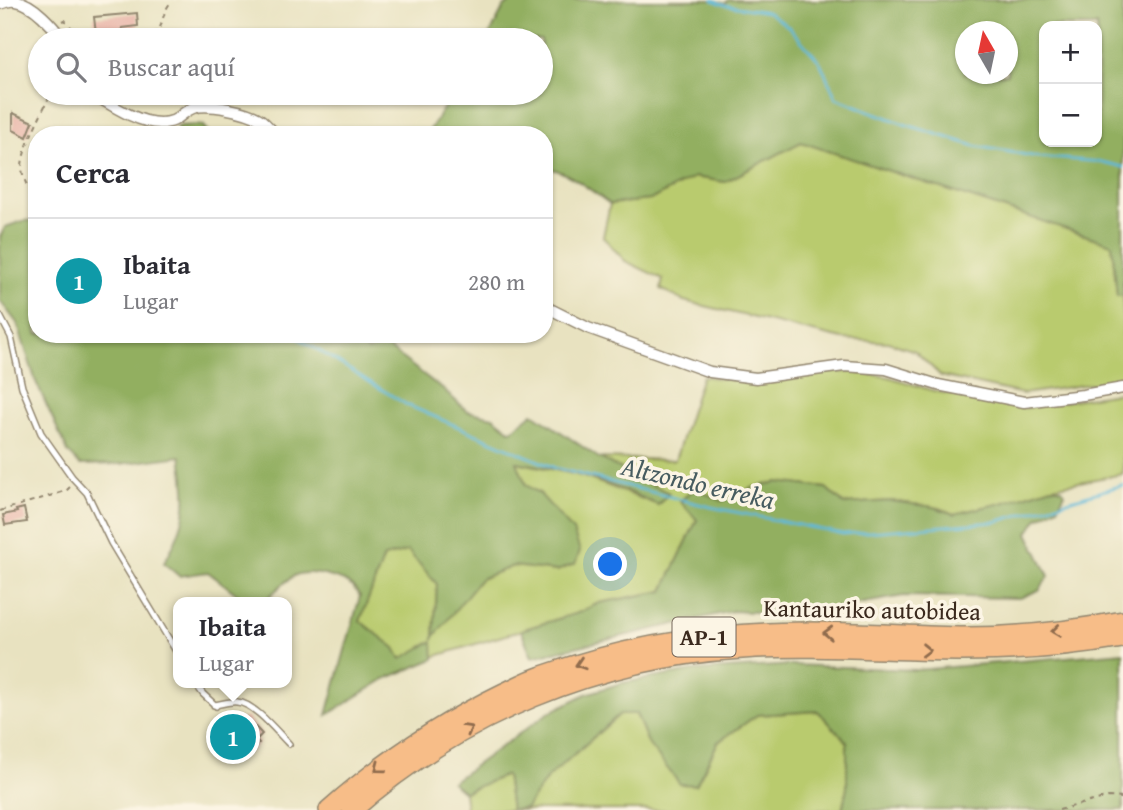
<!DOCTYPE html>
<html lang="es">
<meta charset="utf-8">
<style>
body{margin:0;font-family:"Gentium Book Plus",serif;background:#f2f2f3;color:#2b2b33}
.controls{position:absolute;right:21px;top:21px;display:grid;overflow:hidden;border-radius:14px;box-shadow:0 2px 5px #0004}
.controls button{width:63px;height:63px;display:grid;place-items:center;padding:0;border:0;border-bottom:2px solid #e1e1e2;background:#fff;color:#2b2b33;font:35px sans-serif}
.compass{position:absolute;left:955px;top:21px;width:63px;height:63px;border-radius:50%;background:#fff;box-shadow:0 2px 5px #0004;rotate:351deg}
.you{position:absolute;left:611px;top:565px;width:24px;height:24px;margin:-18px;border:5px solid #fff;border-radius:50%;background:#1a73e8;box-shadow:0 0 0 10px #1a73e833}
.badge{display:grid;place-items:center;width:46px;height:46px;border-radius:50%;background:#0b8043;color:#fff;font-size:23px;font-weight:700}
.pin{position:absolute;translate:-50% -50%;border:4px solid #fff;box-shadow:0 2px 7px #0006}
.popup{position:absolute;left:173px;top:597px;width:119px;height:91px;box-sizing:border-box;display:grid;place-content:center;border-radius:14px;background:#fff;filter:drop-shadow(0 2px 5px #0005);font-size:23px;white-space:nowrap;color:#7c7c81}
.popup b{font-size:26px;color:#2b2b33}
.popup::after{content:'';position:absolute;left:50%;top:100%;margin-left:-14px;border:14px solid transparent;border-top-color:#fff}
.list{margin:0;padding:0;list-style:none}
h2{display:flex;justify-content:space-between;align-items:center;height:91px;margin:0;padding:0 28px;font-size:30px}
h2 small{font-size:23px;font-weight:400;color:#7c7c81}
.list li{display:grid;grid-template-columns:46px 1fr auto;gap:21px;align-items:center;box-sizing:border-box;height:126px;padding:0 28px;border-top:2px solid #e1e1e2}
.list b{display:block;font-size:26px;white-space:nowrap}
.list p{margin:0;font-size:23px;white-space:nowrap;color:#7c7c81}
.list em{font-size:23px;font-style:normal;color:#7c7c81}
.icon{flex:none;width:38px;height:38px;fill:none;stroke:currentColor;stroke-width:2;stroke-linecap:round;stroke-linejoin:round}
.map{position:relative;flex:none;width:1123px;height:810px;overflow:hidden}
.search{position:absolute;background:#fff;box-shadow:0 2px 5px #0004;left:28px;top:28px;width:525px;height:77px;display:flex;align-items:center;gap:18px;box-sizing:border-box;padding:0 24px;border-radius:38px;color:#7c7c81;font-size:26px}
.panel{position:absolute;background:#fff;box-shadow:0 2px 5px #0004;left:28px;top:126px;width:525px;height:217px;border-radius:28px}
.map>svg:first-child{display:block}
.green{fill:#b9cb6e;stroke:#7a7a46;stroke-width:2}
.forest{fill:#92af61;stroke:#666c40;stroke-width:2;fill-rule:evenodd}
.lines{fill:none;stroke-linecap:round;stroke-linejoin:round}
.stream{stroke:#5cb9da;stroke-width:2.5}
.building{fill:#e8b2a6}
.service-casing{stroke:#92866f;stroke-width:8}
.minor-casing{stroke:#92866f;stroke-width:13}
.motorway-casing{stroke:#92866f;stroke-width:22}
.path{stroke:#92866f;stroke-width:2;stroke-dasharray:5 5;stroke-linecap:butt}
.service{stroke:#fff;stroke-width:5}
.minor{stroke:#fff;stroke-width:10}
.motorway{stroke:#f7bd88;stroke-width:19}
.oneway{stroke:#906c4e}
.labels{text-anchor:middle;stroke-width:7;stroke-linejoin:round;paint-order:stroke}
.shield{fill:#fcf5e5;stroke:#75675a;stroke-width:2}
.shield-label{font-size:23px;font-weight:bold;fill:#3b2a1e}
.street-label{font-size:24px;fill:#3b2a1e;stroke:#fcf5e5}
.water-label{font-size:26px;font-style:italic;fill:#475c60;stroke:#fcf5e5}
</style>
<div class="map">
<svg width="1123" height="810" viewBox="0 0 1123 810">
<rect width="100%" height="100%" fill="#fcf5e5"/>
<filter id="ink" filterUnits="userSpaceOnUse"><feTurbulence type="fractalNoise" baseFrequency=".0143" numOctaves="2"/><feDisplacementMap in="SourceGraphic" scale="14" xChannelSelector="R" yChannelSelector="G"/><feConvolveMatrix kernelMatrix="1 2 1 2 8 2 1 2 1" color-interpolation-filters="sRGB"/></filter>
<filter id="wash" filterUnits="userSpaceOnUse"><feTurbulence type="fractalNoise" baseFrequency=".00686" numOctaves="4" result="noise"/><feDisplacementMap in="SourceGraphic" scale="28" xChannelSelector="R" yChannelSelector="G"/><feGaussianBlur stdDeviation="1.57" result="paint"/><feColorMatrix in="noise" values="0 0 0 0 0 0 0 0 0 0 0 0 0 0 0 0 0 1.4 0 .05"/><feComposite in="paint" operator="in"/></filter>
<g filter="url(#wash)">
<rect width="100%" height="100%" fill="#e8e2c0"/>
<path class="green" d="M801,142L1112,244L1117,296H1123V379L1023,394L941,376L915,351L888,342L842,339L684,301L661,289L663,279L625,261L603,237L610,204L650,200L694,177L725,182Z
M826,372H855L889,377L934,391L1026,408L1123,392V474L1052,487L1002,503L954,514L940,508L891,501L844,504L826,488L777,482L752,488L722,501L697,520L663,591L599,603L578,613L433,657L401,659L360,621L384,557L408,550L437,584L434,636L480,579L513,566L557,571L541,494L526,485L516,462L579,475L658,505L668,493L599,458L675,460L702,376L756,383Z
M818,711L847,742V788L842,810H512L526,808L547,778L620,714H636L649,745L696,785L718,742L757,715Z
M506,775L511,810H466L464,792Z"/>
<path class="forest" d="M514,0H715L725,4L728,0H1123V296H1117L1112,244L801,142L725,182L694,177L650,200L610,204C590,190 569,171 544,167V135H431L428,133L453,93H541V40H487L504,7ZM1097,26V142H1044V26ZM965,32H1007V74H965Z
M202,125L211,135H180L176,126Z
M37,220V334H347L368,351L386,346L445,391L467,411L493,417L511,431L533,413L599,458L669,493L658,505C614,483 565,470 517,462L526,485L540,494L573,531L580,551L575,564L557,571L513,566L480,579L434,637L437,584L408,551L384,557L360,621L395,648L401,659L433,641L434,659L385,679L327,715L360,596C356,590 351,584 344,581C331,576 307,569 294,576C283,582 273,594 263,602H241L238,595L208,572L179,576L164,563C188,521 189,503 181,456L120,464L80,465L68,452L36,382L17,323L0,301V237L5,227L23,221Z
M777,482L826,488L844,504L891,501L934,507L954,514L1002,503L1052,487L1062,489L1065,493L1058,507L1038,518L1028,533L1049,576L1039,590L1020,598L904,596L800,614L732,611L532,657L521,630L578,613L599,603L663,591L697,520L680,501L695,488L722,501L752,488Z
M1123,652V810H842L847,788V742L818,711L757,715L718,742L696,785L680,784L649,745L636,714H620L547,778L526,808L511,810L506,775L464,792L452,782L548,713L586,694L622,683L694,671L793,665L916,670Z"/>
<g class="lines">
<path class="stream" d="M713,0L725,5L768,12L789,27L820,62L836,98L904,124L975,146L1038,157L1102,162L1123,167
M292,334L407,405L555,468L711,507L843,534L995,522L1123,485"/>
</g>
<g id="blocks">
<path class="building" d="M137,13L138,26L122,28V31L96,34L94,17Z
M13,113L33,122L27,137L13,130Z
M24,508L27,522L5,525L3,515L17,512L16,510Z
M246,717L262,734L256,740L259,743L248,753L244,748L230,761L205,734L223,718L233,729Z"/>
</g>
</g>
<g filter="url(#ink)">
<use href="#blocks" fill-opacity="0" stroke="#92866f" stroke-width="2"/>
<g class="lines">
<g class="service-casing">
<path id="service" d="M0,316L11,337L22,387L41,433L72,477L87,493L111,543L179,656
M195,683L203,694L216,706
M214,705C222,704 230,701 237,702C254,703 277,732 289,744"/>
</g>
<g class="minor-casing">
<path id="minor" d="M0,4C5,2 11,0 16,1C33,3 54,27 63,40
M91,93C110,104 137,123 160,123C180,123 179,113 193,108C207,103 248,111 261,120C266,124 271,130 276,135
M544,306L588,328L710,372L756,378L844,366L886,369L938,385L1024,402L1083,395L1123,388"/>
</g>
<g class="motorway-casing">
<path id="motorway" d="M329,810C382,763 440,724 504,693C517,687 529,680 542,676C628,645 716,632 807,632C860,632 913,636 965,637C1018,637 1071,631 1123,621
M352,810C459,715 599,657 742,649C816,644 890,651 965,651C1018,651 1071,647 1123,638"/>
</g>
<path class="path" d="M63,21L65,20L82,40
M103,40L153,34C162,28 161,24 164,15C165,10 169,5 172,0
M37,202C30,191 22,180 22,166C23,147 43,111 51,93
M0,511L66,491L70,487
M1059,810L1108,797L1123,798"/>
<use href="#service" class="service"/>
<use href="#minor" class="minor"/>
<use href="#motorway" class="motorway"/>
</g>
<defs><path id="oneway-chevron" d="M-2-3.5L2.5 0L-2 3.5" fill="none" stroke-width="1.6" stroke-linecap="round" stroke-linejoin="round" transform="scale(1.75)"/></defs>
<g class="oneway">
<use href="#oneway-chevron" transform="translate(1056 631) rotate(173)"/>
<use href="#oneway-chevron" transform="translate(828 633) rotate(-178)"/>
<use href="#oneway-chevron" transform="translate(926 650) rotate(1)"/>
<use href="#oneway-chevron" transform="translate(580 664) rotate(162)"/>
<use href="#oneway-chevron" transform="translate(468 729) rotate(-29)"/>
<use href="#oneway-chevron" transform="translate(379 768) rotate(143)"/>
</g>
</g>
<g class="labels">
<rect class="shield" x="672.5" y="617.5" width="63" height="39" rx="5"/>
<g class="shield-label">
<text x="704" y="645">AP-1</text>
</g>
<g class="street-label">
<text transform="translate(872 610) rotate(1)" y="8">Kantauriko autobidea</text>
</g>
<g class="water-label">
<text transform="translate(698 483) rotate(13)" y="9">Altzondo erreka</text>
</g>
</g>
</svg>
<div class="controls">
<button>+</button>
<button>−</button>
</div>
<svg class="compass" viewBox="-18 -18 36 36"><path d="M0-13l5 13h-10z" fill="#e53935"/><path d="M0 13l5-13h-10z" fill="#7c7c81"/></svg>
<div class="you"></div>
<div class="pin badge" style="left:233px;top:737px;background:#0f9aa8">1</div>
<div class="popup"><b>Ibaita</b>Lugar</div>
<div class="search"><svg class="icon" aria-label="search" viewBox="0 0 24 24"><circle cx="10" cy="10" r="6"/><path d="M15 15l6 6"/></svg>Buscar aquí</div>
<section class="panel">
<h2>Cerca<small></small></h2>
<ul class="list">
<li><span class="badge" style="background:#0f9aa8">1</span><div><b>Ibaita</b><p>Lugar</p></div><em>280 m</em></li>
</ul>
</section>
</div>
